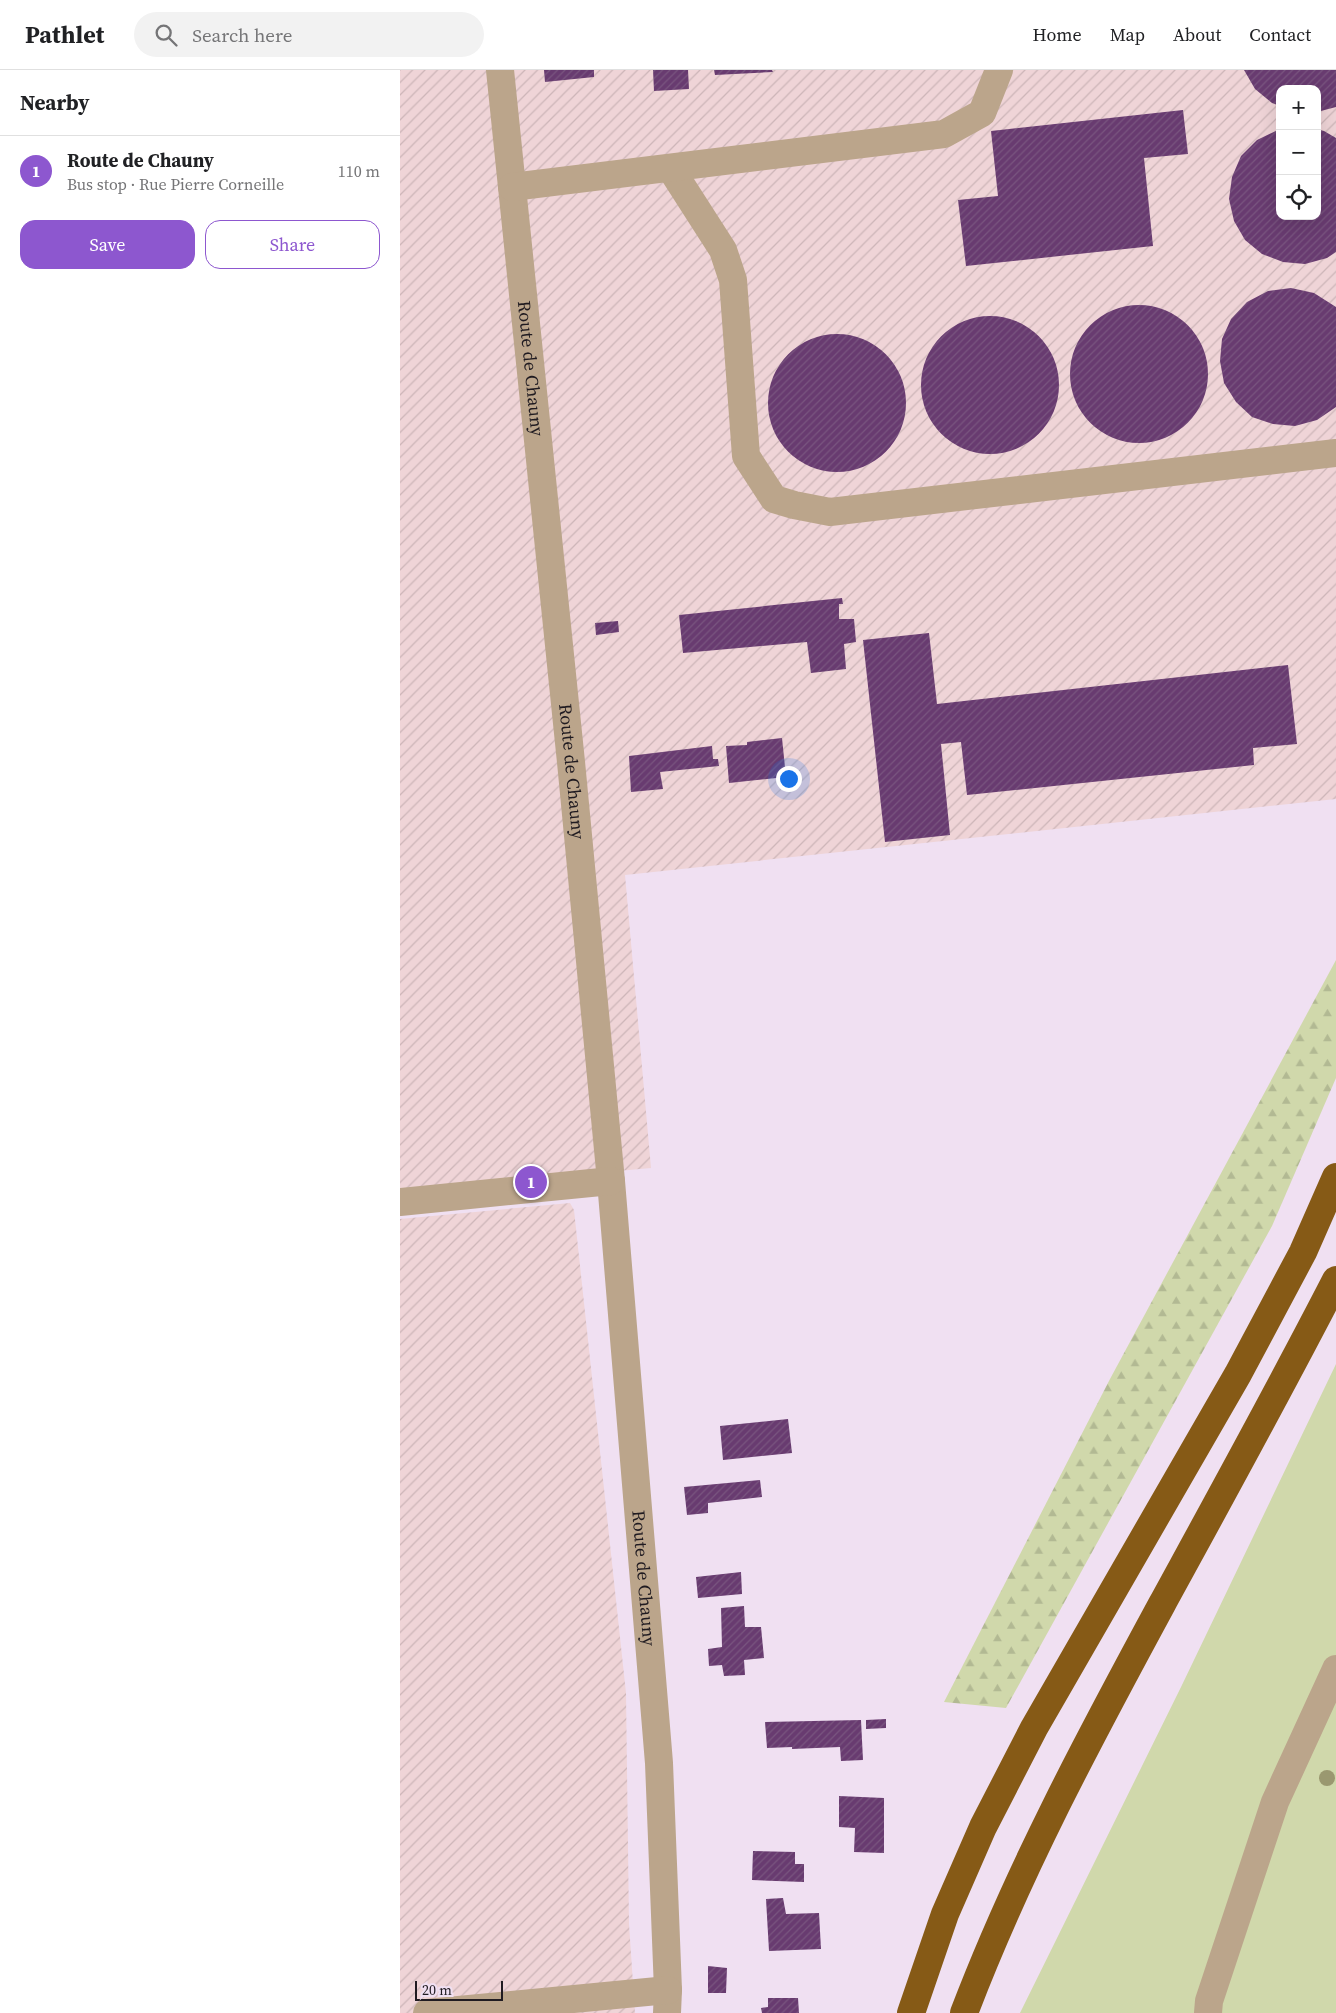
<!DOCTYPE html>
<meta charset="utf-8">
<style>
body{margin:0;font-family:"Source Serif 4",serif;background:#f2f2f2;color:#202124}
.controls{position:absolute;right:15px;top:15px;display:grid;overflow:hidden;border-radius:10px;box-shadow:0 5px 20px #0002}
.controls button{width:45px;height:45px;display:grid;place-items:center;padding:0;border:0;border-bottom:1px solid #e0e0e0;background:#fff;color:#202124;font:25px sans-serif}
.scale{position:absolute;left:15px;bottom:12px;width:88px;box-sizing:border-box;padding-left:5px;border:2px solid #201b21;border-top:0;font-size:14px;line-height:18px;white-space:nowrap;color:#201b21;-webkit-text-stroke:4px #f0e0f2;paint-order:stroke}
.you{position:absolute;left:388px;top:708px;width:18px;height:18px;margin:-12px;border:4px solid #fff;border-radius:50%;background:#1a73e8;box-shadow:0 0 0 8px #1a73e833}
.badge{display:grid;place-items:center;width:32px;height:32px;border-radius:50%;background:#8d57cf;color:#fff;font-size:16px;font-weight:700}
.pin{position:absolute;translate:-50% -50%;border:2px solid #fff;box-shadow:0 1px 5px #0006}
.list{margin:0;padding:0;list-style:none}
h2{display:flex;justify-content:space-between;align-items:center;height:65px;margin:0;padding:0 20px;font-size:21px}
h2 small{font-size:16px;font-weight:400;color:#757577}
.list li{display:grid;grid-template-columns:32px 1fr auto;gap:15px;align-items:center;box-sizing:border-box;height:70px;padding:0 20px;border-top:1px solid #e0e0e0}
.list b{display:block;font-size:19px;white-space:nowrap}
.list p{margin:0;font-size:16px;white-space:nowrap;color:#757577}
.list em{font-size:16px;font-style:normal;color:#757577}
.actions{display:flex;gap:10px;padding:15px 20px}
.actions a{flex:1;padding:11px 0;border:1px solid #8d57cf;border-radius:15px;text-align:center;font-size:18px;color:#8d57cf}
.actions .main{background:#8d57cf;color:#fff}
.icon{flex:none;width:28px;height:28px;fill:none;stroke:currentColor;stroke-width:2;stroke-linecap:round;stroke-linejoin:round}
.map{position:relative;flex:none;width:936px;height:1943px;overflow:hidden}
header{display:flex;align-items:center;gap:30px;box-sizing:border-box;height:70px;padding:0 25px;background:#fff;border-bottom:1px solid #e0e0e0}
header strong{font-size:24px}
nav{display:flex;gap:28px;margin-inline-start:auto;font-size:18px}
.search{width:350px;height:45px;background:#f2f2f2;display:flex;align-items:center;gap:12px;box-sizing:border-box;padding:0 18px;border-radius:28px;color:#757577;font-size:19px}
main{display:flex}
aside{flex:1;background:#fff}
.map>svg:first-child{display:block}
.industrial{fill:url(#industrial-furrows);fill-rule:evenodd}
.green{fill:#d0d8ab}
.forest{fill:url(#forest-firs)}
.building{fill:url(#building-hatch)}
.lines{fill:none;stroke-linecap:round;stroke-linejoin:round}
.minor{stroke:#bba58b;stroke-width:28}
.highway{stroke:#865a16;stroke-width:28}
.tree{fill:#9a9870}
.labels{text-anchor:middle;stroke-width:5;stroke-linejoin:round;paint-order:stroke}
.street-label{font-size:18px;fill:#201b21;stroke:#f0e0f2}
</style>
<header>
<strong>Pathlet</strong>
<div class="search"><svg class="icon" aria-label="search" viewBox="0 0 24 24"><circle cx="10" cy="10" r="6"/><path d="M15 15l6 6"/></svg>Search here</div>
<nav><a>Home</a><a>Map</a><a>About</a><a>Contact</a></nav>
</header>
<main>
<aside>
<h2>Nearby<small></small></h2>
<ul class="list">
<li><span class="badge">1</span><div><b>Route de Chauny</b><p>Bus stop · Rue Pierre Corneille</p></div><em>110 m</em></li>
</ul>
<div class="actions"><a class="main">Save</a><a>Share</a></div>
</aside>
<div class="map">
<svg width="936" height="1943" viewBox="0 0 936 1943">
<defs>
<pattern id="industrial-furrows" width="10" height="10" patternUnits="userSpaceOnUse" patternTransform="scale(1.25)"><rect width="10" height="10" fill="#efd4d7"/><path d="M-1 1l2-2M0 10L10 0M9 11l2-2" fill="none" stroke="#cdb5b8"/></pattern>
<pattern id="forest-firs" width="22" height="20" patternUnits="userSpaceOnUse" patternTransform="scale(1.25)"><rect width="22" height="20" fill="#d0d8ab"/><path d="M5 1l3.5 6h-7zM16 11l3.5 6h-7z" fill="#b2b993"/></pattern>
<pattern id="building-hatch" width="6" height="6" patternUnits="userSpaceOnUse" patternTransform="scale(1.25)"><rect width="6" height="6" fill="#683b70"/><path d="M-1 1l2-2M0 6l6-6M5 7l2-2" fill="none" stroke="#79557f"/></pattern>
</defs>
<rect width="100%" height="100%" fill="#f0e0f2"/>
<path class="industrial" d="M0,0H936V729L225,805L251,1098L0,1121ZM880,19H917V146H880Z
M170,1133L174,1140L226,1623L229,1854L235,1943H0V1149Z"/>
<path class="green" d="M936,1294V1943H620L782,1615Z"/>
<path class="forest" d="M936,890V1008L872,1156L606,1638L544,1632L710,1309Z"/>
<path class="building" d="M144,0H194V7L145,12Z
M253,0H288L289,19L254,21Z
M314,0H372L373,2L315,5Z
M844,0H936V37L917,42V19H880V36L872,33L855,19Z
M783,40L788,84L744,88L753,176L566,196L558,130L598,126L591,61Z
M880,59V146H917V59L924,61L936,68V182L927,188L905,194L883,192L862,184L845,170L834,151L829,129L832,107L841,86L857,70Z
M891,218L914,223L936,237V337L917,350L895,356L873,354L852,347L836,332L824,313L820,291L822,269L831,249L847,232L868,221Z
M670 304a69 69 0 1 1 138 0a69 69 0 1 1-138 0Z
M521 315a69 69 0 1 1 138 0a69 69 0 1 1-138 0Z
M368 333a69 69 0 1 1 138 0a69 69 0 1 1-138 0Z
M442,528L443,534H439V549H454L456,572L444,574L446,599L411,603L407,572L283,583L279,545Z
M218,551L219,562L196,565L195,553Z
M529,563L537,634L888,595L897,674L853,678L854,695L567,725L561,672L541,674L550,765L485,772L463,570Z
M382,668L386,707L329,713L326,676L347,675V672Z
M312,676L313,689H318L319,696L260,702L263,719L231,722L229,686Z
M388,1349L392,1383L323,1390L320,1356Z
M360,1410L362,1427L308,1433V1443L287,1445L284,1417Z
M341,1502L342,1524L298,1528L296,1507Z
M344,1536L345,1557H361L364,1588L344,1590L345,1605L324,1606L322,1595L309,1596L308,1579L322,1577L321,1538Z
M486,1649V1658L466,1659V1650Z
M461,1650L463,1690L441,1691L440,1677L392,1679V1677L367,1678L365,1652Z
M439,1726L484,1728V1783L454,1782L455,1758L439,1757Z
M353,1781L395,1782V1794H404V1812L352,1810Z
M383,1828L386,1844L419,1843L421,1879L369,1881L366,1829Z
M308,1896L327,1898L326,1923H308Z
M368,1928H398L399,1943H362L361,1938L368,1937Z"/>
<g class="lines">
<g class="minor">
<path id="s1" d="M100,0L171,692L211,1111L259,1693L268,1920L267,1943"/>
<path d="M271,99L323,180L333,210L346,386L374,429L394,435L430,442L936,383"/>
<path d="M112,117L544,64L582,43L599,0"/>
<path d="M0,1132L211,1111"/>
<path d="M27,1943L268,1920"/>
<path d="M808,1943L809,1931L875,1732L936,1599"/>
</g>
<path class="highway" d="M511,1943L545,1844L583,1757L634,1658L838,1304L903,1182L936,1107
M564,1943C618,1801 690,1667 762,1534C821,1426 880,1319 936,1210"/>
</g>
<circle class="tree" cx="927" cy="1708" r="8"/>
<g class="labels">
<g class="street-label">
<text dy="6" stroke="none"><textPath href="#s1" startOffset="300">Route de Chauny</textPath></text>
<text dy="6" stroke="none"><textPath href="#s1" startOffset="705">Route de Chauny</textPath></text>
<text dy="6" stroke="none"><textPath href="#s1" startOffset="1515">Route de Chauny</textPath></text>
</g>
</g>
</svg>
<div class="controls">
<button>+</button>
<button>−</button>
<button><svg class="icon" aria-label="locate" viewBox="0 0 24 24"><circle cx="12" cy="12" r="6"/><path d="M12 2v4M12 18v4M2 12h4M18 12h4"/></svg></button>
</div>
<div class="scale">20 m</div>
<div class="you"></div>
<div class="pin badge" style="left:131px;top:1112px">1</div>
</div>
</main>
